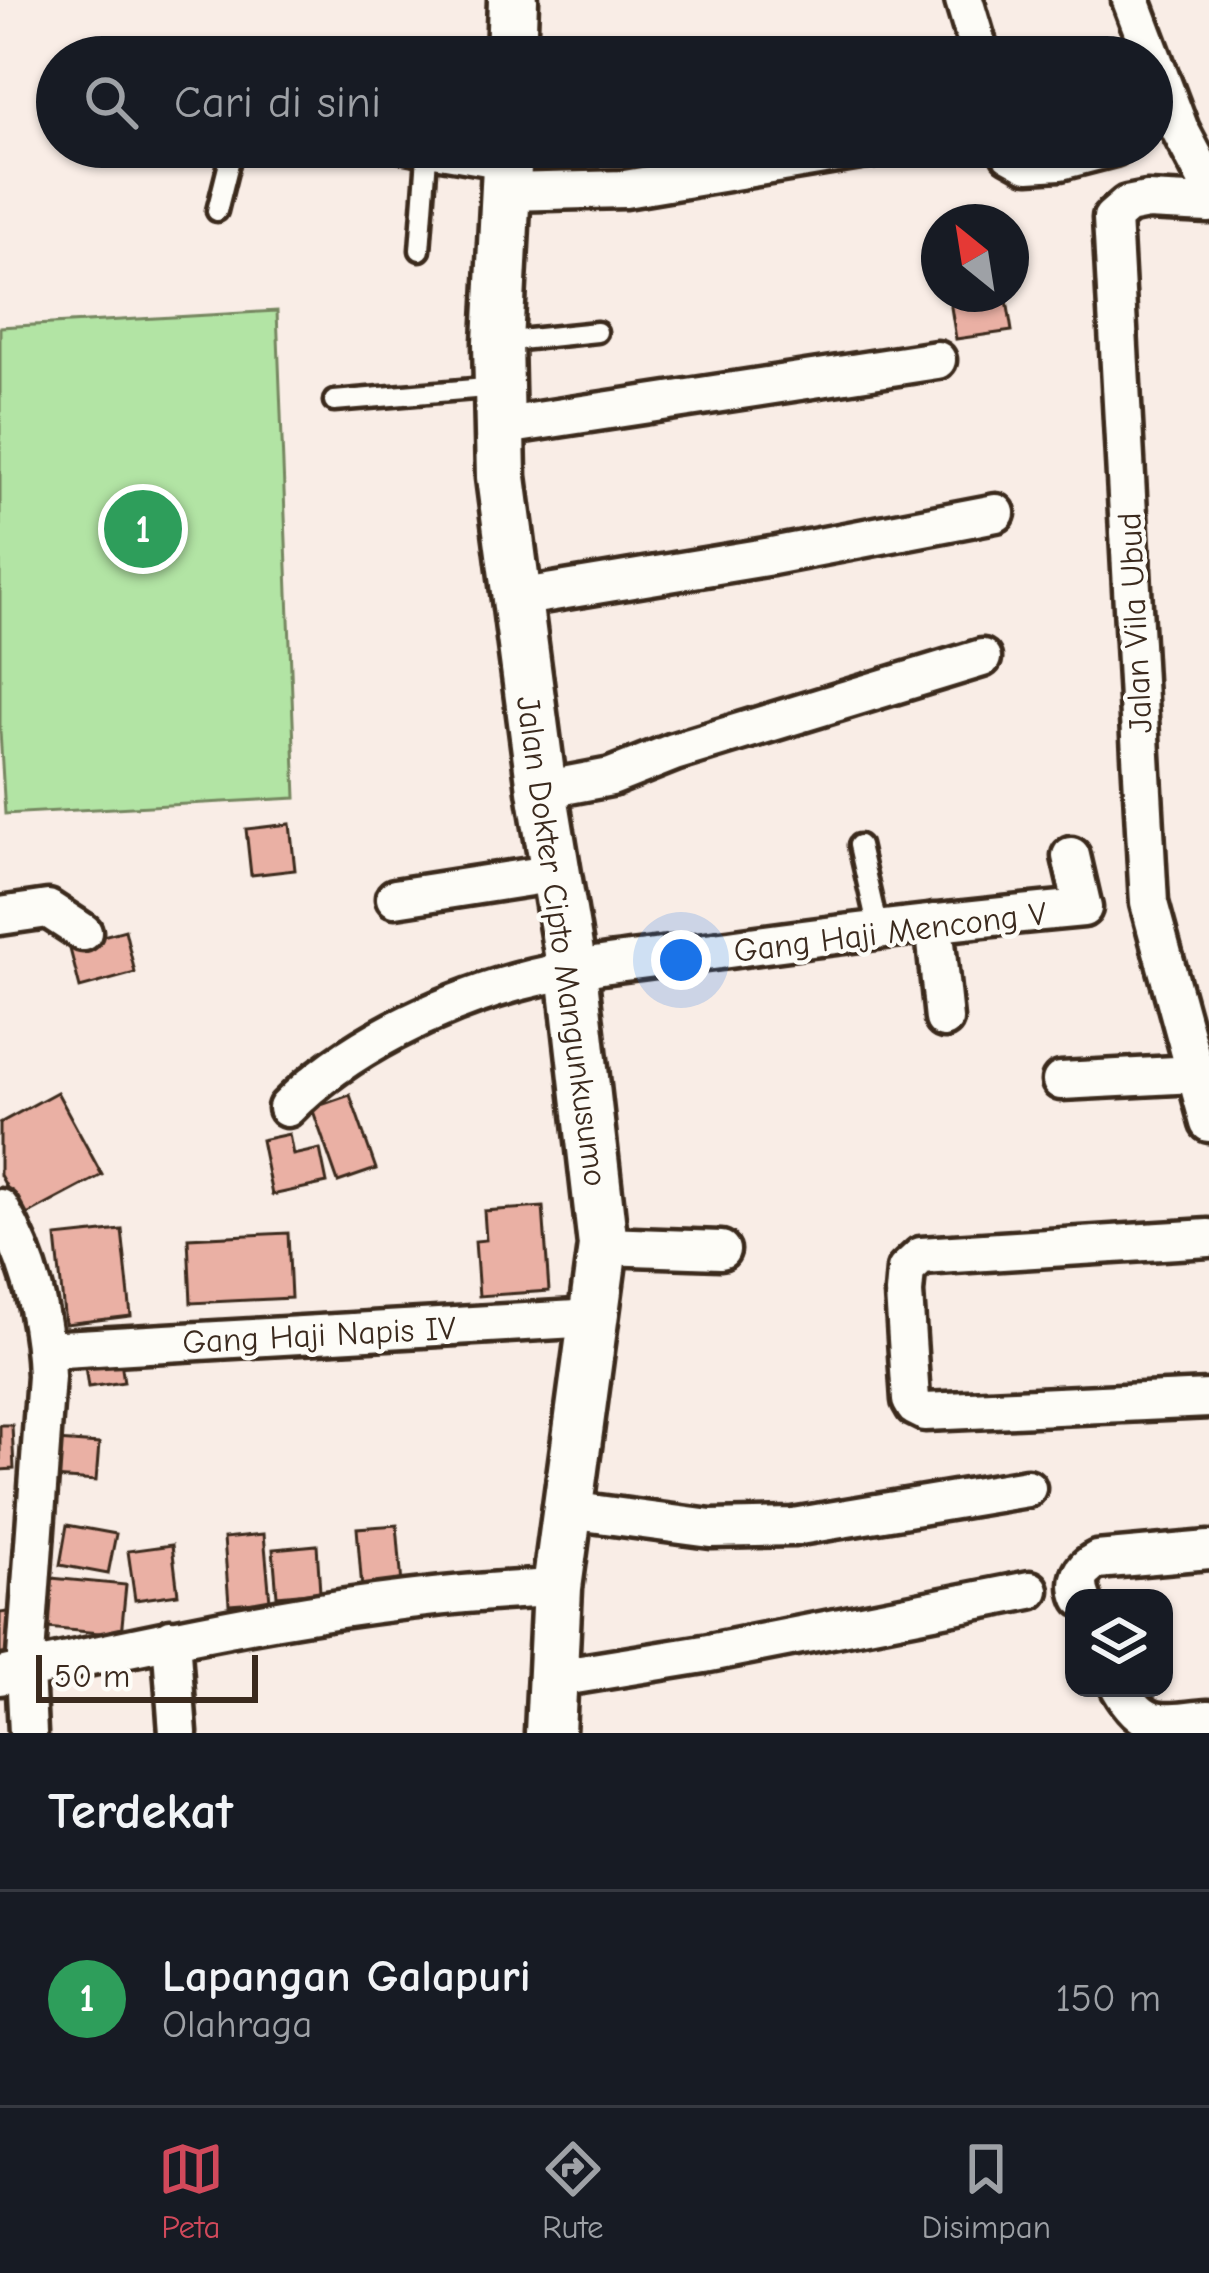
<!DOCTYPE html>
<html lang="id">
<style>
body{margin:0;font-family:"Comic Neue",sans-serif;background:#20242c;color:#f1f3f6}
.controls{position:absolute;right:36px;bottom:36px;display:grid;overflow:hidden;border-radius:24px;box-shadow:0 3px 9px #0004}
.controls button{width:108px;height:108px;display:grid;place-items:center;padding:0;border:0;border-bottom:3px solid #363941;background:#171b24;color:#f1f3f6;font:60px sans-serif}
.compass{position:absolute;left:921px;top:204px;width:108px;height:108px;border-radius:50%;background:#171b24;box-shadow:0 3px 9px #0004;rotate:330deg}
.scale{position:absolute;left:36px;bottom:30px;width:222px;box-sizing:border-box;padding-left:12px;border:6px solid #3b2a1e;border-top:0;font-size:33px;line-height:42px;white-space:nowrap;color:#3b2a1e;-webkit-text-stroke:9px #fdfcf7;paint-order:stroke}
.you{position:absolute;left:681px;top:960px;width:42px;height:42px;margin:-30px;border:9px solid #fff;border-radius:50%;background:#1a73e8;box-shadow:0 0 0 18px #1a73e833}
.badge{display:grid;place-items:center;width:78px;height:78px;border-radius:50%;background:#d1495b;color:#fff;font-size:39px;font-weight:700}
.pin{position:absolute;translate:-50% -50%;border:6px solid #fff;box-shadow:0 3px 12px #0006}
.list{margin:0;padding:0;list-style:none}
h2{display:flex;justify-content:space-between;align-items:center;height:156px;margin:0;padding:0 48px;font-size:51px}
h2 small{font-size:39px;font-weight:400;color:#9ea1a6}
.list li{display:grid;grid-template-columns:78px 1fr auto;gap:36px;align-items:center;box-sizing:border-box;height:216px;padding:0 48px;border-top:3px solid #363941}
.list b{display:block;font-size:45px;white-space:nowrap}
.list p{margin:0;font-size:39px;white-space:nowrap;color:#9ea1a6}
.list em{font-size:39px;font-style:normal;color:#9ea1a6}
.icon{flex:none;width:66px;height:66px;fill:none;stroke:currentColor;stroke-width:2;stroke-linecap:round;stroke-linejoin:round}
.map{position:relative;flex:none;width:1209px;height:1733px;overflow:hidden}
.search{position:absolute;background:#171b24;box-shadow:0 3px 9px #0004;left:36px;right:36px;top:36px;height:132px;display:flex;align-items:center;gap:30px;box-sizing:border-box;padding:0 42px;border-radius:66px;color:#9ea1a6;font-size:45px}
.sheet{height:372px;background:#171b24}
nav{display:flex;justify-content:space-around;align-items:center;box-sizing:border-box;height:168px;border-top:3px solid #363941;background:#171b24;font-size:33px;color:#9ea1a6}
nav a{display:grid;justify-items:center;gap:6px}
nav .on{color:#d1495b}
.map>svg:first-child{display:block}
.green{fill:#b2e4a4;stroke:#768761;stroke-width:3}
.building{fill:#eab0a4;stroke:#3b2a1e;stroke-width:3}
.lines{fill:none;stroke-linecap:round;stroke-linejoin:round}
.lane-casing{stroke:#3b2a1e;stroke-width:27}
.street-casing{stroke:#3b2a1e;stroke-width:45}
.secondary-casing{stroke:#3b2a1e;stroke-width:57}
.lane{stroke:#fdfcf7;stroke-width:18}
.street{stroke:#fdfcf7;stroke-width:36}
.secondary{stroke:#fdfcf7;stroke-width:48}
.labels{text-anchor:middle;stroke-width:9;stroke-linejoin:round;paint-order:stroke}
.street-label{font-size:33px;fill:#3b2a1e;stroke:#fdfcf7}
</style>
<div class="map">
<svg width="1209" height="1733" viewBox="0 0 1209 1733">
<rect width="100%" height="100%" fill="#f9ede6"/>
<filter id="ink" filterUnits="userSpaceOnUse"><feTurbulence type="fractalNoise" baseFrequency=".00833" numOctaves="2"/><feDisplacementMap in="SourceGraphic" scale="24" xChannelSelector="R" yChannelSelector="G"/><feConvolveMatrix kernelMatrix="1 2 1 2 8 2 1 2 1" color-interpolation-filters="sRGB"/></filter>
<g filter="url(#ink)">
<path class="green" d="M277,311L296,798L5,814L0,731V327Z"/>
<path class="building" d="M949,294H1006L1012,331L956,339Z
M290,824L295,870L251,875L246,829Z
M125,930L135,973L80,988L69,945Z
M57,1092L102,1175L23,1217L0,1175V1123Z
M350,1095L376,1169L338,1182L312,1108Z
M289,1134L293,1155L320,1149L327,1183L272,1195L261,1140Z
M543,1207L549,1291L479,1296L475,1241L486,1240L484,1211Z
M122,1230L131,1316L65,1324L56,1237Z
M288,1233L291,1298L191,1303L188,1238Z
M119,1348L124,1382L88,1387L83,1353Z
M0,1425H12L14,1469L0,1470Z
M56,1441L99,1444L96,1481L53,1478Z
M67,1525L116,1534L108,1574L60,1565Z
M397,1525L402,1585L362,1589L357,1528Z
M264,1534L270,1601L229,1604L224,1538Z
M172,1545L178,1594L135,1600L128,1551Z
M317,1545L320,1592L277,1596L273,1549Z
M51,1578L126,1585L121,1635L46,1628Z
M15,1611L20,1657L0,1659V1613Z"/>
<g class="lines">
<g class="lane-casing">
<path id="lane" d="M375,147L506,169
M217,211L233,147
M420,250L427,156
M500,342L597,332
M334,401L497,387
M859,845L878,929"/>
</g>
<g class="street-casing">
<path id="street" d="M964,0L981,57
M1131,0L1180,130L1209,185
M1009,147L1010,153L1028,163L1060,161L1114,147
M507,192L625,189L878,147
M1209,204L1147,201L1127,205L1112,218L1149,903L1209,1123
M498,427L937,360
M517,598L772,556L996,513
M542,790L611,777L674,752L982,658
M395,898L556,873
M0,916L48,909L83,932
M934,923L944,1019
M1061,1081L1195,1074
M287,1108C345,1048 438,1004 518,982C588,963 664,958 736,948C851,932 967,919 1083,908L1071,856
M0,1208C30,1260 44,1316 46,1376L25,1670L28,1733
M1209,1238L921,1256L906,1270L904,1293L911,1400L915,1407L925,1412L1209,1399
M603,1246L721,1250
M45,1350L593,1318
M568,1510L711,1529L793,1527L1027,1488
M1082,1598C1075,1581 1081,1568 1097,1560L1209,1550
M171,1638L178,1733
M552,1675H575L704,1654L1030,1590
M0,1676C184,1635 368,1595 557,1588
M1120,1688C1146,1733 1163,1722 1209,1719"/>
</g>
<g class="secondary-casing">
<path id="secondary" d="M511,57L513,0
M508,147L498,342L501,477L542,790L572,971L603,1246L557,1588L550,1733"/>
</g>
<use href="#lane" class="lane"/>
<use href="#street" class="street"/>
<use href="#secondary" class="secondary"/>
</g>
</g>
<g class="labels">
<g class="street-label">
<text transform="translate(1134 623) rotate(-93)" y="12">Jalan Vila Ubud</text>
<text transform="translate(890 931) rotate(-7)" y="12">Gang Haji Mencong V</text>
<text transform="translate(563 941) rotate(82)" y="12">Jalan Dokter Cipto Mangunkusumo</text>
<text transform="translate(319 1334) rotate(-3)" y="12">Gang Haji Napis IV</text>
</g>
</g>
</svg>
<div class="controls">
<button><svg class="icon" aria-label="layers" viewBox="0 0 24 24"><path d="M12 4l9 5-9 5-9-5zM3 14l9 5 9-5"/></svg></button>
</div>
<svg class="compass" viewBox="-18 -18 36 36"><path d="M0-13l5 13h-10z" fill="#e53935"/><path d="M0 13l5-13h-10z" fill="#9ea1a6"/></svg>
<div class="scale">50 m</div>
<div class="you"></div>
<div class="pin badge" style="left:143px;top:529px;background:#2e9e5b">1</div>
<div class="search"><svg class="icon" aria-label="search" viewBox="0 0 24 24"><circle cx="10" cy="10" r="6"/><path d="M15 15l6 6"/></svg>Cari di sini</div>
</div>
<section class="sheet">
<h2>Terdekat<small></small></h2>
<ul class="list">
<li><span class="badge" style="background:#2e9e5b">1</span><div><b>Lapangan Galapuri</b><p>Olahraga</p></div><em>150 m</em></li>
</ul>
</section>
<nav>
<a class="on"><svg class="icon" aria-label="map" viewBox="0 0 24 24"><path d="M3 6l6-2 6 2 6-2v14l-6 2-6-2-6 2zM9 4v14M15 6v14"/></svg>Peta</a>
<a><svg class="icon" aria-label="directions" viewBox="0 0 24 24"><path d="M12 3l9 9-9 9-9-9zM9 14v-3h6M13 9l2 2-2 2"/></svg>Rute</a>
<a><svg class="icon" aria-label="saved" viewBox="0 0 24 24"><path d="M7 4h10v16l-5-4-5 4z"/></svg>Disimpan</a>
</nav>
